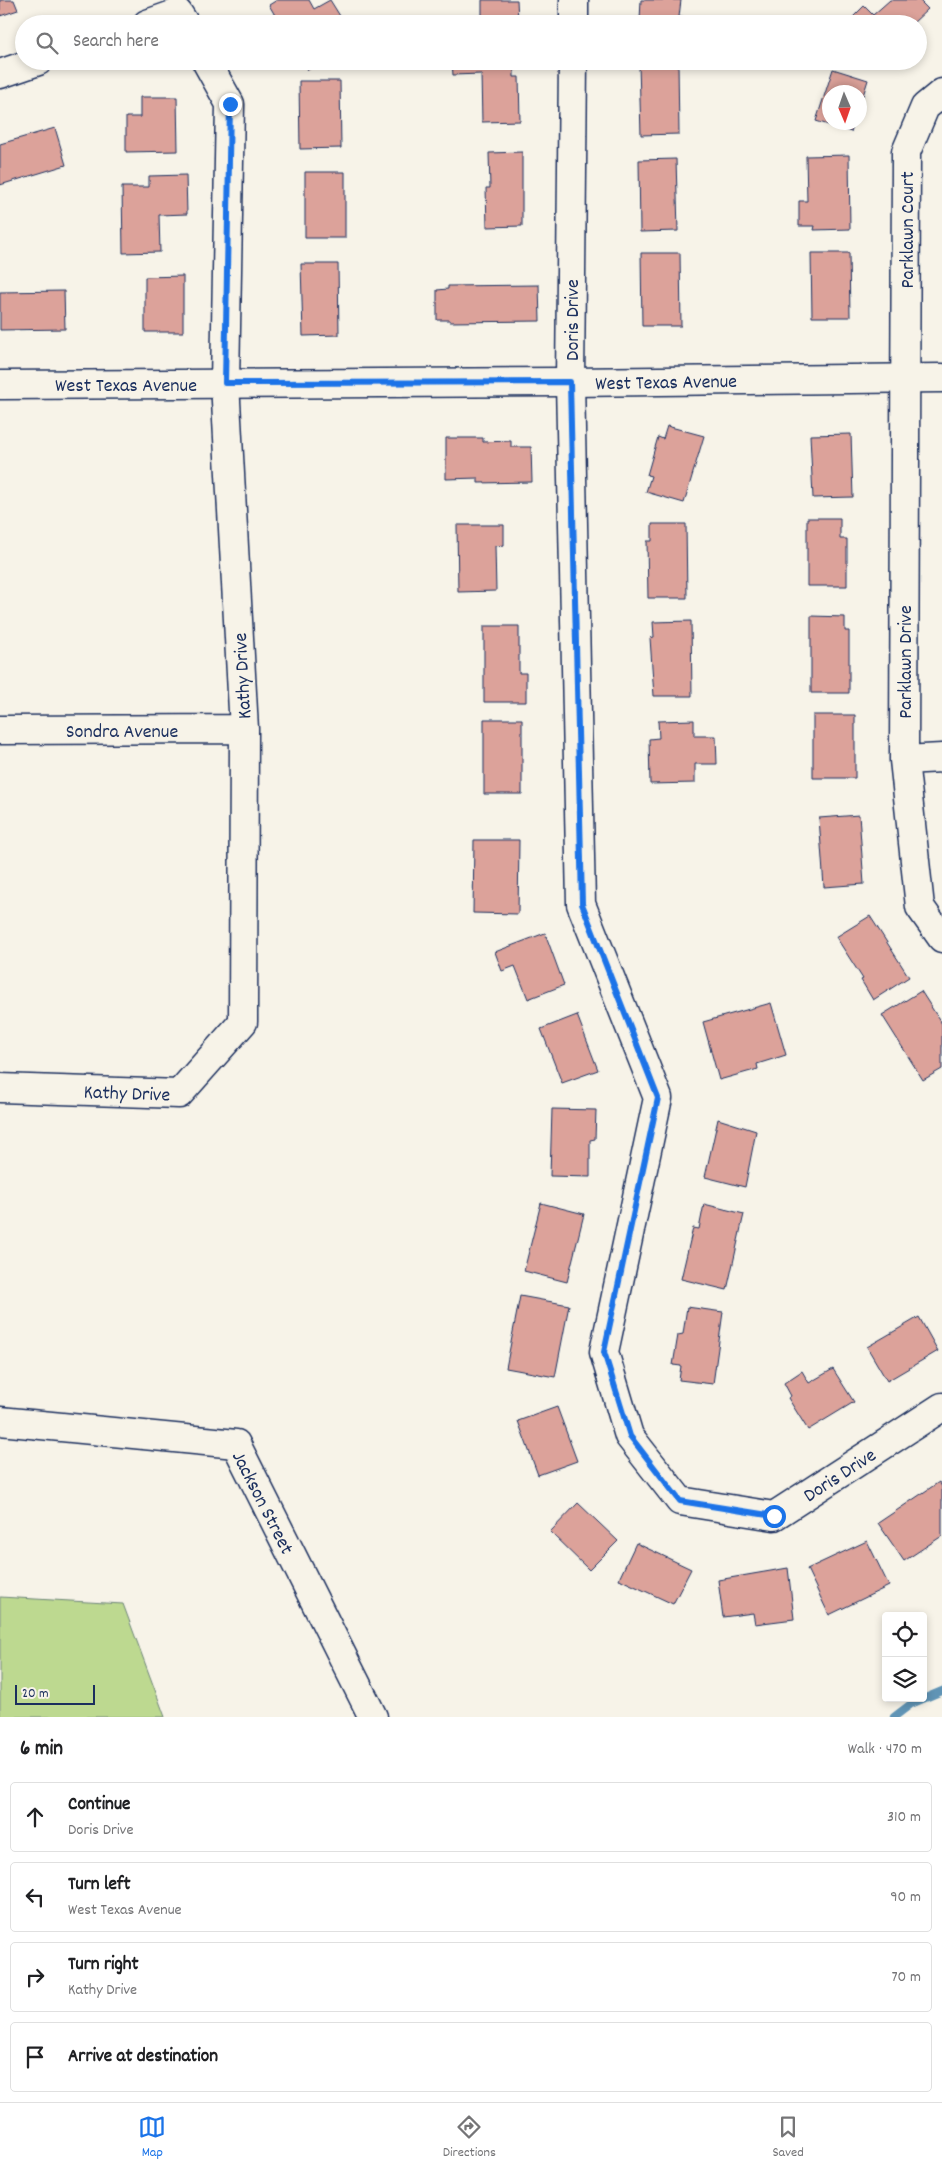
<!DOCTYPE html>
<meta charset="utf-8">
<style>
body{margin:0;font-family:Dekko,sans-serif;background:#f6f6f6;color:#202124}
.controls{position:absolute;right:15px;bottom:15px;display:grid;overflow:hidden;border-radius:5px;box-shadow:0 2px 8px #0003}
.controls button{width:45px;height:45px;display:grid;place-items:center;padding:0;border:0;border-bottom:1px solid #e0e0e0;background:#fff;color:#202124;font:25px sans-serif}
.compass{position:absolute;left:822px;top:85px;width:45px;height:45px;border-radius:50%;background:#fff;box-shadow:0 2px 8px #0003;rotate:178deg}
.scale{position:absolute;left:15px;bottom:12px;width:80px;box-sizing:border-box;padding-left:5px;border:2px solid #1b2f5e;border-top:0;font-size:14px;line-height:18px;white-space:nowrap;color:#1b2f5e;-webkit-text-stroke:4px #f7f3e8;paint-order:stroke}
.stop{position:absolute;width:15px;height:15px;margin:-11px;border:4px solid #1a73e8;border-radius:50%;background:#fff}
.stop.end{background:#1a73e8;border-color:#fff;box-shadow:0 1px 5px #0008}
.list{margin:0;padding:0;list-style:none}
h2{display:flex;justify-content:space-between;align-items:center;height:65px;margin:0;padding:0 20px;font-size:21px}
h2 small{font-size:16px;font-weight:400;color:#757577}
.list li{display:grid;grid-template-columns:32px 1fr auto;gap:15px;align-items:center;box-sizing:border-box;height:70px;margin:0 10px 10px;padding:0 10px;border:1px solid #e0e0e0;border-radius:5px}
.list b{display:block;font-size:19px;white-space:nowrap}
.list p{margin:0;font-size:16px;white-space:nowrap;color:#757577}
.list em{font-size:16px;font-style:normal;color:#757577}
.icon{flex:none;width:28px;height:28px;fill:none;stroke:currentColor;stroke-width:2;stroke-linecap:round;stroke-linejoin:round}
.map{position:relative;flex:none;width:942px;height:1717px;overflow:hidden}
.search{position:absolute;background:#fff;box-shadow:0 2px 8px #0003;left:15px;right:15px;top:15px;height:55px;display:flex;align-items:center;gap:12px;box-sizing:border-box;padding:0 18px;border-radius:28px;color:#757577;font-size:19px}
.sheet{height:385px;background:#fff}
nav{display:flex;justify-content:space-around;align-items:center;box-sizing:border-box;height:70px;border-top:1px solid #e0e0e0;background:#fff;font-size:14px;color:#757577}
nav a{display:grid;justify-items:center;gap:2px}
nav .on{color:#1a73e8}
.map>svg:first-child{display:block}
.green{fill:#bdd990;stroke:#6c8477}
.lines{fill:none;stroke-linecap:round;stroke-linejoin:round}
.stream{stroke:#6094b5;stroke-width:8}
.building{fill:#dca29a;stroke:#1b2f5e}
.street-casing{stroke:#1b2f5e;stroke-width:31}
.secondary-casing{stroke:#1b2f5e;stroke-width:31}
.street{stroke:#f7f3e8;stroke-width:28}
.secondary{stroke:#f7f3e8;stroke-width:28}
.route{stroke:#1a73e8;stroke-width:6}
.labels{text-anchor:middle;stroke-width:4;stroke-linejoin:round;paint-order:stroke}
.street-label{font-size:20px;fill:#1b2f5e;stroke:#f7f3e8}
</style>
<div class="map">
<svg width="942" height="1717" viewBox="0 0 942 1717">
<rect width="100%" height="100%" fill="#f7f3e8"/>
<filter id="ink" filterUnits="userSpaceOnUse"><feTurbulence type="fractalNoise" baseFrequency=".02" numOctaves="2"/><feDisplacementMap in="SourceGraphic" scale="10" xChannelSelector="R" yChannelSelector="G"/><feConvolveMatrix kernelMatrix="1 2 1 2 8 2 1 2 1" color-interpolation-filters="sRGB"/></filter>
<g filter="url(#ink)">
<path class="green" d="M0,1597L123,1604L165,1717H0Z"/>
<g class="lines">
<path class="stream" d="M894,1717L911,1704L942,1691"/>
</g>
<path class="building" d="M0,0H14L18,10L0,16Z
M277,0H309L314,9L330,0L340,16L328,24H280L269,5Z
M482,0H517L518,21L482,22Z
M641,0H681L679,17L699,19V24H645L646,21L640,20Z
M890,0H919L928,9L912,24H856L851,19L864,6L873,15Z
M303,61H323L308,70Z
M452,61H514V77H519L520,121L482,122L481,74L453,75Z
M678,64L679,134L641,135L639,65Z
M833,69L868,80L860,105V92H830V122H854L851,132L816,121Z
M299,81H340L341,148L300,149Z
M140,97H177L178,151L126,152V117H140Z
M55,128L66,165L0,185V144Z
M522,152V226L487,227L486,188H490L489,153Z
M849,155L850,229L814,230L815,226H799V201H807L806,156Z
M676,159L678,231L640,232L639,160Z
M305,172H345V238H305Z
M186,175L187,214L159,215L160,252L123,253L122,187H149V176Z
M641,253H680L681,326H642Z
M811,253H849L850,317H812Z
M301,264H338L339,335L303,336Z
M183,276V332H145V277Z
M539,285L540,321L450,322V320H437V290L448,289V286Z
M64,291L65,329L0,330V292Z
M667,426L704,436L684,503L646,492L651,476L647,475L658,437L663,439Z
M851,434L853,497L813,498L810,435Z
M446,438H483V442L511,441V447H531L532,482L478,483V478L446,479Z
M807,518H840V539H847V586H807Z
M652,524H686L687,598H648L647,541H652Z
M457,525H504V545L495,546L496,591L458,592Z
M811,616L845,617V631H849V693H811Z
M691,621L692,696H654L650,638L654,637L653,622Z
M484,626H519V673H526V702H484Z
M813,715H855V778H813Z
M484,719H522V794H484Z
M694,720V736H716L717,764H695V783L650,784L649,739L659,738L658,721Z
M859,815L864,884L824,887L819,818Z
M474,840H519L518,914L473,913Z
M870,916L909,977L873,1000L861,980L863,979L836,937Z
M545,933L564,985L528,999L515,966L502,971L495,952Z
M921,991L942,1024V1069L923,1080L882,1015Z
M771,1003L786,1055L757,1064L758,1069L719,1080L703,1022Z
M577,1015L598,1070L562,1083L541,1029Z
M552,1109L596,1110L595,1139L590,1140V1177L550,1176Z
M718,1119L756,1131L745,1187L705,1177Z
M541,1203L584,1214L567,1282L524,1271Z
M704,1204L744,1214L727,1290L681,1279L693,1228L699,1229Z
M520,1296L569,1305L555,1377L506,1368Z
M687,1307L723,1312L713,1384L679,1380L681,1366L673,1365L678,1335L683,1334Z
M919,1317L938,1351L887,1381L867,1347Z
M833,1369L854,1402L808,1430L788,1398L791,1396L784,1383L802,1371L809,1383Z
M557,1407L577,1461L538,1475L518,1421Z
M939,1482L942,1487V1536L904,1561L878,1523Z
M578,1503L618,1541L589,1570L550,1532Z
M867,1541L889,1586L829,1615L807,1569Z
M636,1543L691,1569L673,1604L619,1579Z
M788,1568L794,1619L755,1624L753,1613L723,1617L718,1580Z"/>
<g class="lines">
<g class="street-casing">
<path id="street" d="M147,24L178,13L185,24
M574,24V0
M573,61L570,382L581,904L658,1098L604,1352L629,1436L680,1501L774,1516L942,1407
M0,74L38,61
M942,93L925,107L906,152L904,760L920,907L942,938
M0,730L244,729
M904,760L942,758
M0,1088L179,1094L243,1022L244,729L225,383L230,104L206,61
M0,1421L236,1444L373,1717"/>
</g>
<g class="secondary-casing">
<path id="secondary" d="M0,385L570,382L942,378"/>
</g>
<use href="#street" class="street"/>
<use href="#secondary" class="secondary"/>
</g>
</g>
<g class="lines" filter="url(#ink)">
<path class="route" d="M230,104L225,383L570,382L582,904L658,1098L604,1352L630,1436L680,1501L774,1516"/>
</g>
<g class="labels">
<g class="street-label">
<text transform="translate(906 230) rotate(-90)" y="7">Parklawn Court</text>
<text transform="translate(571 320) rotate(-90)" y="7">Doris Drive</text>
<text transform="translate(666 381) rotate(-1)" y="7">West Texas Avenue</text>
<text x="126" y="391">West Texas Avenue</text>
<text transform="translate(904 662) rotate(-90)" y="7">Parklawn Drive</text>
<text transform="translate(241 676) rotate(-93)" y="7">Kathy Drive</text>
<text x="122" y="737">Sondra Avenue</text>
<text transform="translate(127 1092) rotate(2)" y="7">Kathy Drive</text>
<text transform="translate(839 1474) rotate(-33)" y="7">Doris Drive</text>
<text transform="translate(264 1502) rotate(63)" y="7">Jackson Street</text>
</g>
</g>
</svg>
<div class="controls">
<button><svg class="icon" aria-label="locate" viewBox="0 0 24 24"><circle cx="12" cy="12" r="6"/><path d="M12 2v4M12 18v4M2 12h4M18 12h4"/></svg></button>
<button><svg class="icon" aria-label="layers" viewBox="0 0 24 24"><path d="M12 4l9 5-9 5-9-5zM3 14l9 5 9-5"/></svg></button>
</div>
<svg class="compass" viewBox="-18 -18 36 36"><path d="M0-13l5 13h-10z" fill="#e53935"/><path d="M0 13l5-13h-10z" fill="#757577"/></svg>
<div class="scale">20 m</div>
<div class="stop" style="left:774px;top:1516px"></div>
<div class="stop end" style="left:230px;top:104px"></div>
<div class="search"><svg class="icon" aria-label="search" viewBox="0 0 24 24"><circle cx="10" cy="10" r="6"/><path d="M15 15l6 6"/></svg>Search here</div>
</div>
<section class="sheet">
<h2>6 min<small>Walk · 470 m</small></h2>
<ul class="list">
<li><svg class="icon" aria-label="ahead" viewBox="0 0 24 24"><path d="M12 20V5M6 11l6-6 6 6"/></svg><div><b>Continue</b><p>Doris Drive</p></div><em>310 m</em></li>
<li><svg class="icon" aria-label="left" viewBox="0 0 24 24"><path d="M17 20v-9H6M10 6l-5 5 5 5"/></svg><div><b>Turn left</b><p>West Texas Avenue</p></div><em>90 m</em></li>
<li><svg class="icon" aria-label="right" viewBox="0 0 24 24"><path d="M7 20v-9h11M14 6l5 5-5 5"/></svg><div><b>Turn right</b><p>Kathy Drive</p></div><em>70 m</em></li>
<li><svg class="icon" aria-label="arrive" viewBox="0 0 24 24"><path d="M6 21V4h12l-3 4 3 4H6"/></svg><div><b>Arrive at destination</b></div></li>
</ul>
</section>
<nav>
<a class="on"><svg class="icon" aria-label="map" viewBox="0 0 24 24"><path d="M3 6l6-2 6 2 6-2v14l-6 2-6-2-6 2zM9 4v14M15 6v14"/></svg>Map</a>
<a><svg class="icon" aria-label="directions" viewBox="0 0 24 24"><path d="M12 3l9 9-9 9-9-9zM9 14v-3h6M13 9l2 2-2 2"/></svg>Directions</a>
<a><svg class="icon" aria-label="saved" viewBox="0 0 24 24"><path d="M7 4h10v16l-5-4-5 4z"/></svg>Saved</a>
</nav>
